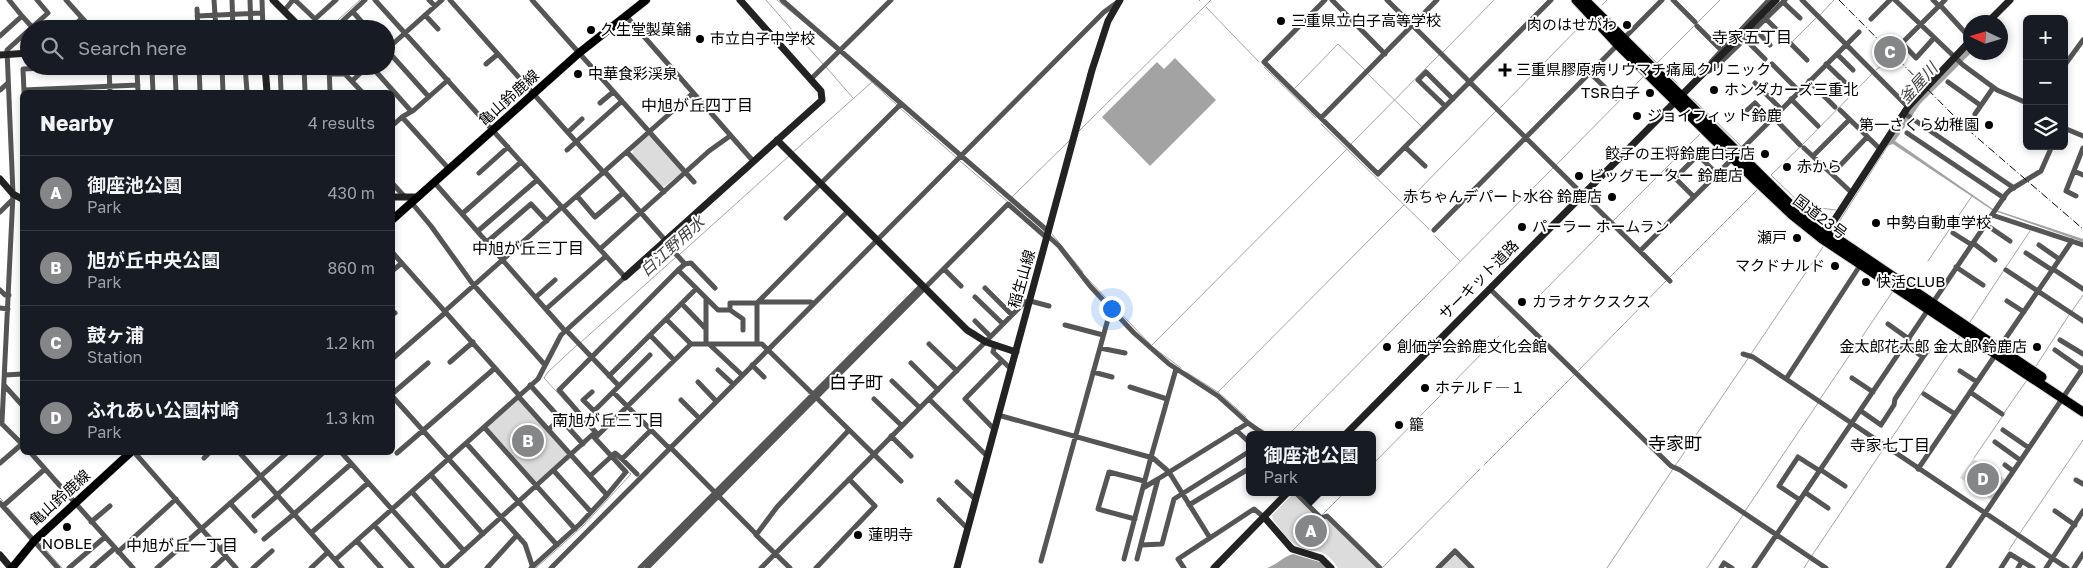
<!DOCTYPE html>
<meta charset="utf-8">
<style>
body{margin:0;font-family:"Golos Text","Noto Sans JP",sans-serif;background:#20242c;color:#f1f3f6}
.controls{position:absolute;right:15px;top:15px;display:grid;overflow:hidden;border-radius:8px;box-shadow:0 2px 8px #0003}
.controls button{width:45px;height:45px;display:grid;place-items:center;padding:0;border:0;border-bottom:1px solid #363941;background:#171b24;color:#f1f3f6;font:25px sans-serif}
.compass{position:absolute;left:1963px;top:15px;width:45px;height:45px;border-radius:50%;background:#171b24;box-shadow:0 2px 8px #0003;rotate:274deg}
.you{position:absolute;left:1111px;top:308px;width:18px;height:18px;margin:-12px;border:4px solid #fff;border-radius:50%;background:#1a73e8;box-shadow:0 0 0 8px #1a73e833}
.badge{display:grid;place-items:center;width:32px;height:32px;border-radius:50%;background:#858687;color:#fff;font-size:16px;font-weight:700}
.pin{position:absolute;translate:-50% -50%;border:2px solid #fff;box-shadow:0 1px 5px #0006}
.popup{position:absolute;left:1246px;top:431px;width:130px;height:65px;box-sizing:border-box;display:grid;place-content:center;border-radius:8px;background:#171b24;filter:drop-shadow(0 1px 4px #0005);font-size:16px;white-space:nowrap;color:#9ea1a6}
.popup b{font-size:19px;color:#f1f3f6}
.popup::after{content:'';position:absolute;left:50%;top:100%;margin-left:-10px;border:10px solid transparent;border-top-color:#171b24}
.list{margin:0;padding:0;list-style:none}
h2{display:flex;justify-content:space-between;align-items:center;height:65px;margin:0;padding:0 20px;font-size:21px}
h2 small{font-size:16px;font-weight:400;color:#9ea1a6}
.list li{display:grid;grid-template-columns:32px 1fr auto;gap:15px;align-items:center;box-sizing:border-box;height:75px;padding:0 20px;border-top:1px solid #363941}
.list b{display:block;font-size:19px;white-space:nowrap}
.list p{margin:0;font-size:16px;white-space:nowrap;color:#9ea1a6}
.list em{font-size:16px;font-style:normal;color:#9ea1a6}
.icon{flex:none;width:28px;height:28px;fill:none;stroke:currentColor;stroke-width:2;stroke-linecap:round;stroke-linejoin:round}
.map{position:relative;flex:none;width:2083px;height:568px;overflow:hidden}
.search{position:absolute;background:#171b24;box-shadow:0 2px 8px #0003;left:20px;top:20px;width:375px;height:55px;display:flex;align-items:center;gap:12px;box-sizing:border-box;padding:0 18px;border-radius:28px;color:#9ea1a6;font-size:19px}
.panel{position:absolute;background:#171b24;box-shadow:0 2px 8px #0003;left:20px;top:90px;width:375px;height:365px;border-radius:8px}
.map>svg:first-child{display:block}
.green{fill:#dcdcdc}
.water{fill:#a3a3a3}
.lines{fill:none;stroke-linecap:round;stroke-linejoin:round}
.stream{stroke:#a3a3a3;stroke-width:1}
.primary-casing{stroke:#dbdbdb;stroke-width:9}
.highway-casing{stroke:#dbdbdb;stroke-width:11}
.street{stroke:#555;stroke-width:5}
.secondary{stroke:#222;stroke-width:7}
.primary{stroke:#000;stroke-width:8}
.highway{stroke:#000;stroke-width:9}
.rail{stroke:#000;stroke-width:1;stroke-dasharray:8 2.5 1 2.5;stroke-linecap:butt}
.secondary-bridge{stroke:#222;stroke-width:7}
.poi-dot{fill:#000;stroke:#fff;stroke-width:2}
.labels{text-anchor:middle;stroke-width:4;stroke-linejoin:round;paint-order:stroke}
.poi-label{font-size:15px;fill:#000;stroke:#fff;text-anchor:start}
.street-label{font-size:15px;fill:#000;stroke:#fff}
.neighbourhood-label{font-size:16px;fill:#000;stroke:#fff}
.water-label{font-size:16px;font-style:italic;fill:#444;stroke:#fff}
.quarter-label{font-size:18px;fill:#000;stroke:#fff}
</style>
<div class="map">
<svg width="2083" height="568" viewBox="0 0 2083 568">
<rect width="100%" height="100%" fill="#fff"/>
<path class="green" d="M648,136H651L681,170V173L665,186L661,187L632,155L633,149Z
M518,399L568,454L535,483L487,429L488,425Z
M1973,459L2006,480L1992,500L1960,478Z
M1294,493L1327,519L1378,568H1338C1321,544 1319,556 1298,546C1288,541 1280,528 1273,520L1272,515Z
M1453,554H1457L1471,568H1440Z"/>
<path class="water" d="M1970,43L1971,53L1920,104L1895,141L1993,209L2083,239V242L1992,210L1893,144L1884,147L1908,110Z
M1175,58L1216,100L1150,166L1102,117L1157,62L1164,69Z
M1293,554L1323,563L1327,568H1267C1276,565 1283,557 1293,554Z"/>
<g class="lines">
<path class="stream" d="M766,0L800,39
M777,0L804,22
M1199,0L1200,1
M1602,5L1607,0
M1206,7L1259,62
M1819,16L1834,0
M328,29L360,0
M1792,42L1816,18
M806,45L823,64
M1442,53L1494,0
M1649,55L1677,83
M1657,63L1720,0
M852,64L897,105
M826,67L853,98
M1264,67L1316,118
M1876,70L1881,66
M1368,74L1421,126
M1295,88L1338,44L1365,70
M1693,99L1742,147
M900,108L957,158
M1499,109L1587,19
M1321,124L1429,229
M1078,132L1211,0
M1802,145L1873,73
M1799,148L1771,175L1803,206L1836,210
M1359,152L1351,144L1439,55
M792,153L872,82
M960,161L1008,202
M1556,165L1643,77
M1012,197L1070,140
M1409,200L1496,111
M1612,222L1700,134
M1833,231L1889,144
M1052,234L1083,272
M1435,236L1460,261
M679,255L789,156
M1928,261L1972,196
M2006,267L2030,231
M1087,278L1151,345
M1669,278L1757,190
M1538,297L1609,225
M2072,311L2083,295
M1970,322L2004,270
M580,343L676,257
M1152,345L1347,149
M1154,348L1181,368
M1751,354L1823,247
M2036,366L2069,315
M1578,371L1666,281
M1186,372L1218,392L1246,417
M1218,392L1404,205
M1820,399L1893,291
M567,403L544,378L548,372L577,345
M2004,413L2027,380
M1261,429L1270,435
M1288,435L1553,168
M1887,445L1960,336
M1974,458L2002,417
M1372,465L1499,336
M1484,465L1575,374
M1675,466L1749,357
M0,498L3,501
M8,508L33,536
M1745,511L1818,403
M1322,515L1345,492
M2020,533L2083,440
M40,543L62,568
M2009,550L2018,536
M1811,557L1884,448
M1383,567L1480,469
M536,568L583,526L631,474L628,472
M1607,568L1673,469
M1707,568L1743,515
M1804,568L1809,560"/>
<g class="primary-casing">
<path id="primary" d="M392,220L579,53L646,0
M12,568L34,541L131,452"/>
</g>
<g class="highway-casing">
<path id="highway" d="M1576,0L1617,44L1755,180L1792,215L1822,239L2083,412
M1585,0L1798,212L2042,377"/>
</g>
<path class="street" d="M66,0L92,29
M214,0L216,29
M232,0L233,29
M250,0L251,29
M262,0L263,29
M295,0L315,19L336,0
M429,0L435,6
M450,0L604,173
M532,0L694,182
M782,0L1049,232
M1325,0L1264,62L1378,174L1551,0
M1332,0L1385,54
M1387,0L1670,281
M1673,0L1695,22
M1802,0L1908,107
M1895,0L1963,65L1997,90L2027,103
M1933,0L1939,6
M1783,2L1800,18
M1940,5L1970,38
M197,9L198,29
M284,11L293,0
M353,12L368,29
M425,15L438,29
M22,16L32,27
M197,16L262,13
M626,16L753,161
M1765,18L1807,60
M1871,19L1890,0
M1697,26L1721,50
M1754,28L1770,45
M30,29L48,13L37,0
M70,29L82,18
M334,29L365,0
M0,36L22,16L9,0
M1744,38L1765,59
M1934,38L1916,58L1902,43L1945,0
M386,49L429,97
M386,50L442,0
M1837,54L1853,70
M1711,62L1769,0
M486,64L498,54
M1772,64L1799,91
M1826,64L1853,90
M109,66L110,92
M199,66L200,92
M280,66L281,92
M304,66L305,92
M329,66L330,92
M371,66L411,111
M2064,66L2083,40
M222,67L223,92
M152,70L153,92
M175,70L176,92
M1709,71L1717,66L1785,0
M1590,73L1616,98
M329,74H345L362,92
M811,79L891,0
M352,81L368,66
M1809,81L1835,107
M1948,82L1980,105
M1755,83L1781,109
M0,90L8,83
M24,90L138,85
M24,92L23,69L85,66
M138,92L137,71L245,66L247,92
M1791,99L1818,126
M600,103L613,92
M1445,106L1418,80L1426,72L1453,99
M1840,110L1880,149
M1746,111L1755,103L1771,120
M1904,113L2014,188
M1975,114L1993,88
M402,117L414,110L448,80
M1773,117L1800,145
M1321,118L1437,0
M392,126L402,117L449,169
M2064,128L2083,136
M568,132L582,119
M1907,133L2004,198
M1405,147L1425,166
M1804,148L1852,193
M567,150L622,101
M627,152L664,192
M1813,156L1849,120
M1668,171L1694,197
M2074,171L2083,175
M605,172L665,240
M479,173L508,147
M1832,174L1867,137
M1675,178L1698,155L1716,173
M434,182L565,331
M392,183L404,196
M577,196L595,217L623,193
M2076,196L2066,191L2083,148
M411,202L431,226L472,283L545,365
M563,208L693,93
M0,212L13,199
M462,214L521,162
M1992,215L2083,245
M786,218L901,104
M1985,224L2010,241
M1434,230L1662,0
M478,231L537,180
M1953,233L1972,245
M1048,236L1059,246L1090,286L1134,333L1169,364L1218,396L1248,423L1265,435
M664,241L685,264L678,270
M487,242L531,204L547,221
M1973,243L1995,260
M2039,245L2059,259
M600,249L709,151L730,136
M1640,251L1859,32
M392,252L519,395
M2026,253L2052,270
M685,264L691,263L715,288
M1956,267L1983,285
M944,269L961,286
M2053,269L2083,289
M2006,270L2083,321
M392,271L402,263
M985,288L1012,315
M1490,289L1671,466L1680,470L1826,568
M0,290L5,295H9
M536,297L555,280
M975,297L1003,324
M706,298L718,310H730L743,319V330
M1030,301L1049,306
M2007,301L2024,312
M758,302H811L813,304
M682,304L706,329
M0,308L8,309
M546,309L606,256
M730,310V303H757
M445,311L562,207
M392,315L395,313
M666,319L691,344H762L901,481
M975,321L990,336
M1888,324L1909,339
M1065,325L1103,335
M566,330L619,386
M650,335L674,360
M2060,340L2083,354
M757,343V303L848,211
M929,344L957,371
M710,345L742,375
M995,345L993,352L1011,369
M1100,348L1125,353
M1999,348L2072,241
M2055,350L2082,369
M1743,354L1753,357L1786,379L2067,568
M650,355L613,392L669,448
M1923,357L1928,350
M392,359L446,312
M450,362L473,342
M911,363L938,390
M752,365L764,377
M718,370L733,384
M1960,371L1977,382
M1093,372L1112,377
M5,375L22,374
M609,376L696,289
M1852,378L1873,392
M1786,379L1861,264
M892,381L920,408
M698,382L716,401
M4,385L22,405
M530,385L583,444
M1130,387L1167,399
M592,392L583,400L594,411L613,392
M1970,392L2002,414
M392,394L428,363
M1924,394L1955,414
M392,396L525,544L533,568
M518,396L607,495L580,524L531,568
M874,399L902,426
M929,399L987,456
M681,400L699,418
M1861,411L1881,425L1894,405L1895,399L1923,357L1905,345
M998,415L1153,458L1169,472L1210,538
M0,422L22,444
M2,422L13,194L7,50L29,30
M484,427L575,529
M549,429L560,419
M994,429L965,399L1002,361
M1236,430L1250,443
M2003,430L2029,448
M598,435L559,390L678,270L706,298V344
M597,436L691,344
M891,436L911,456
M1995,442L2020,460
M466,443L557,545
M670,447L756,534
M30,452L133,568
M134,452L236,568
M239,452L342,568
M341,452L444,568
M397,453L495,368
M1151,457L1176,369
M204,458L210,452
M622,459L637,474
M0,463L22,444
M2005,465L2013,471
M1918,469L1996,354
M1821,470L1845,486
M554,471L591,512
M431,475L483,534
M590,476L615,453L622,459L651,430
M2076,480L2083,484
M957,482L975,499
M1143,488L1158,479
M412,492L464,551
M1295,492L1321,518L1327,516L1380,568
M1806,493L1828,508
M277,495L324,452
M939,500L967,528
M1800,500L1779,486L1798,457L1820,471
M0,503L58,568
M230,503L255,531
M1189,505L1250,468
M3,506L45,469
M2055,511L2075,525
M294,514L351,464
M254,516L278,495
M1135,519L1098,509L1109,472L1144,481
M91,522L110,506
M374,525L412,568
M311,533L368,483
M264,539L294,514
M357,541L381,568
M1141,545L1162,544L1174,499L1250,451
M220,549L230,540
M118,552L176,499
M1124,559L1151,457
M1137,559L1158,479L1248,423
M335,560L538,379L561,335L625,277L375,0
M1041,561L1111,308
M69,568L105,537
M92,568L115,548
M157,568L288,452
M213,568L226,556
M253,568L272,551
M311,568L328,552
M445,568L592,435L626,472L607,495
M487,568L517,535
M551,568L1104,12L1118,2
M640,568L922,285
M647,568L1008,204L1047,238
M761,568L1025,302
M790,568L756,535L777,507L849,430
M816,568L875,506L849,479
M1184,568L1178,559L1254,509L1265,518
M1438,568L1455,551L1472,568
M1721,568L1724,563L1732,568
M1754,568L2006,194L2010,190L2041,171L2052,146
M1948,568L2083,368
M2001,568L2010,554L2033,568
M2018,568L2022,561
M2046,568L2083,511
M2074,568L2083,554"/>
<path class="secondary" d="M273,0L302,29
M1988,22L2010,0
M0,55L29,53
M265,66L267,92
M777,140L967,330L986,342L1016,352
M0,179L13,194L22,199
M392,197H418
M1824,236L1908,107L1970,41
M625,277L822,100L821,91L740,0
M1345,435L1767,9
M1265,518L1292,549L1321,558L1331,568
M0,555L11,568
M957,568L1092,70L1108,21L1120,0
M1214,568L1288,492"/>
<use href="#primary" class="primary"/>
<use href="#highway" class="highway"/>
<path class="rail" d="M1839,0L1966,128L2083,229"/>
<path class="secondary-bridge" d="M1767,9L1776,0"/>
</g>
<g class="poi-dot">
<circle cx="1281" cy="21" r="5"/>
<circle cx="1627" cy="25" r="5"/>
<circle cx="591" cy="30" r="5"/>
<circle cx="700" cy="39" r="5"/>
<path d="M1502.5 62.5h5v5h5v5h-5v5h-5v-5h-5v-5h5z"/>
<circle cx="578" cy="74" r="5"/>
<circle cx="1714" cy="90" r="5"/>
<circle cx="1650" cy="93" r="5"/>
<circle cx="1637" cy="116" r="5"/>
<circle cx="1989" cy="125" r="5"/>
<circle cx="1765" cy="154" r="5"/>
<circle cx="1787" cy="167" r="5"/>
<circle cx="1579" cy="176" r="5"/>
<circle cx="1612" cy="197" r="5"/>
<circle cx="1876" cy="223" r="5"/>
<circle cx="1522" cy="227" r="5"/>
<circle cx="1797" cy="238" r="5"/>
<circle cx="1835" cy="266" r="5"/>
<circle cx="1866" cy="282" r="5"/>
<circle cx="1522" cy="302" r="5"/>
<circle cx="1387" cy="347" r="5"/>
<circle cx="2037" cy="347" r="5"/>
<circle cx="1425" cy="388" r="5"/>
<circle cx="1399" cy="425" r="5"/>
<circle cx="67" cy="527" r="5"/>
<circle cx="858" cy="535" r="5"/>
</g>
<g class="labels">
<g class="poi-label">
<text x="1291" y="26">三重県立白子高等学校</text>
<text x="1617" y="30" text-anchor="end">肉のはせがわ</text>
<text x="601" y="35">久生堂製菓舗</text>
<text x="710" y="44">市立白子中学校</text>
<text x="1516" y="75">三重県膠原病リウマチ痛風クリニック</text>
<text x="588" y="79">中華食彩渓泉</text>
<text x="1724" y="95">ホンダカーズ三重北</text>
<text x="1640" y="98" text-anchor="end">TSR白子</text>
<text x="1647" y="121">ジョイフィット鈴鹿</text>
<text x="1979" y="130" text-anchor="end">第一さくら幼稚園</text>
<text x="1755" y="159" text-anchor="end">餃子の王将鈴鹿白子店</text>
<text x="1797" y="172">赤から</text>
<text x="1589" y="181">ビッグモーター 鈴鹿店</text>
<text x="1602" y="202" text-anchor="end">赤ちゃんデパート水谷 鈴鹿店</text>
<text x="1886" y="228">中勢自動車学校</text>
<text x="1532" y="232">パーラー ホームラン</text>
<text x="1787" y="243" text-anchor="end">瀬戸</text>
<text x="1825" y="271" text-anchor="end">マクドナルド</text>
<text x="1876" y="287">快活CLUB</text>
<text x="1532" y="307">カラオケクスクス</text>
<text x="1397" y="352">創価学会鈴鹿文化会館</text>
<text x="2027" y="352" text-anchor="end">金太郎花太郎 金太郎 鈴鹿店</text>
<text x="1435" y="393">ホテルＦ―１</text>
<text x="1409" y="430">籠</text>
<text x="868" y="540">蓮明寺</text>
<text x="67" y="549" text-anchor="middle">NOBLE</text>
</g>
<g class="street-label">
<text transform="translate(509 98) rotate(-42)" y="5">亀山鈴鹿線</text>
<text transform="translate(1820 217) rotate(37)" y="5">国道23号</text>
<text transform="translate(1022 279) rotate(-74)" y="5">稲生山線</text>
<text transform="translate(1479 280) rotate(-45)" y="5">サーキット道路</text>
<text transform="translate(60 498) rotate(-42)" y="5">亀山鈴鹿線</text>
</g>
<g class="neighbourhood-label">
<text x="1752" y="43">寺家五丁目</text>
<text x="697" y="111">中旭が丘四丁目</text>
<text x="528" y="254">中旭が丘三丁目</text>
<text x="608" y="426">南旭が丘三丁目</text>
<text x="1890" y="451">寺家七丁目</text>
<text x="182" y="551">中旭が丘一丁目</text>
</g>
<g class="water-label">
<text transform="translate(1918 83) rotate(-48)" y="6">釜屋川</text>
<text transform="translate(672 246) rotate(-42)" y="6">白江野用水</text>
</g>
<g class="quarter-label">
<text x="856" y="389">白子町</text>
<text x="1675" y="450">寺家町</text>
</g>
</g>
</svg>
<div class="controls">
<button>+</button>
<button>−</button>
<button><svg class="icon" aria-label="layers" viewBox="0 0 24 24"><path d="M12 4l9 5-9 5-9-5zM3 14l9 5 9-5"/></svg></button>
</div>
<svg class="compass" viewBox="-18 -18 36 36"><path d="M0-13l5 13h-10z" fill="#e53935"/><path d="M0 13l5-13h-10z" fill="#9ea1a6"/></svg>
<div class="you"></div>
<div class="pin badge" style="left:1311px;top:531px">A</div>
<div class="popup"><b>御座池公園</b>Park</div>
<div class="pin badge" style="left:528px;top:441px">B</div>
<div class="pin badge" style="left:1890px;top:52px">C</div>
<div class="pin badge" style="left:1983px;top:479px">D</div>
<div class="search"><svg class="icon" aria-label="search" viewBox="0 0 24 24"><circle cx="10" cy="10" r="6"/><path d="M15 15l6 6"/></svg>Search here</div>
<section class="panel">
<h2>Nearby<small>4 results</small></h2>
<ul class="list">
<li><span class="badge">A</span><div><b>御座池公園</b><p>Park</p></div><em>430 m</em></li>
<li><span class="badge">B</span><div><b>旭が丘中央公園</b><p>Park</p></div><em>860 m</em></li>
<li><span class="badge">C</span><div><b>鼓ヶ浦</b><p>Station</p></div><em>1.2 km</em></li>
<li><span class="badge">D</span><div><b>ふれあい公園村崎</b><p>Park</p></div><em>1.3 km</em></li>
</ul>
</section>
</div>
